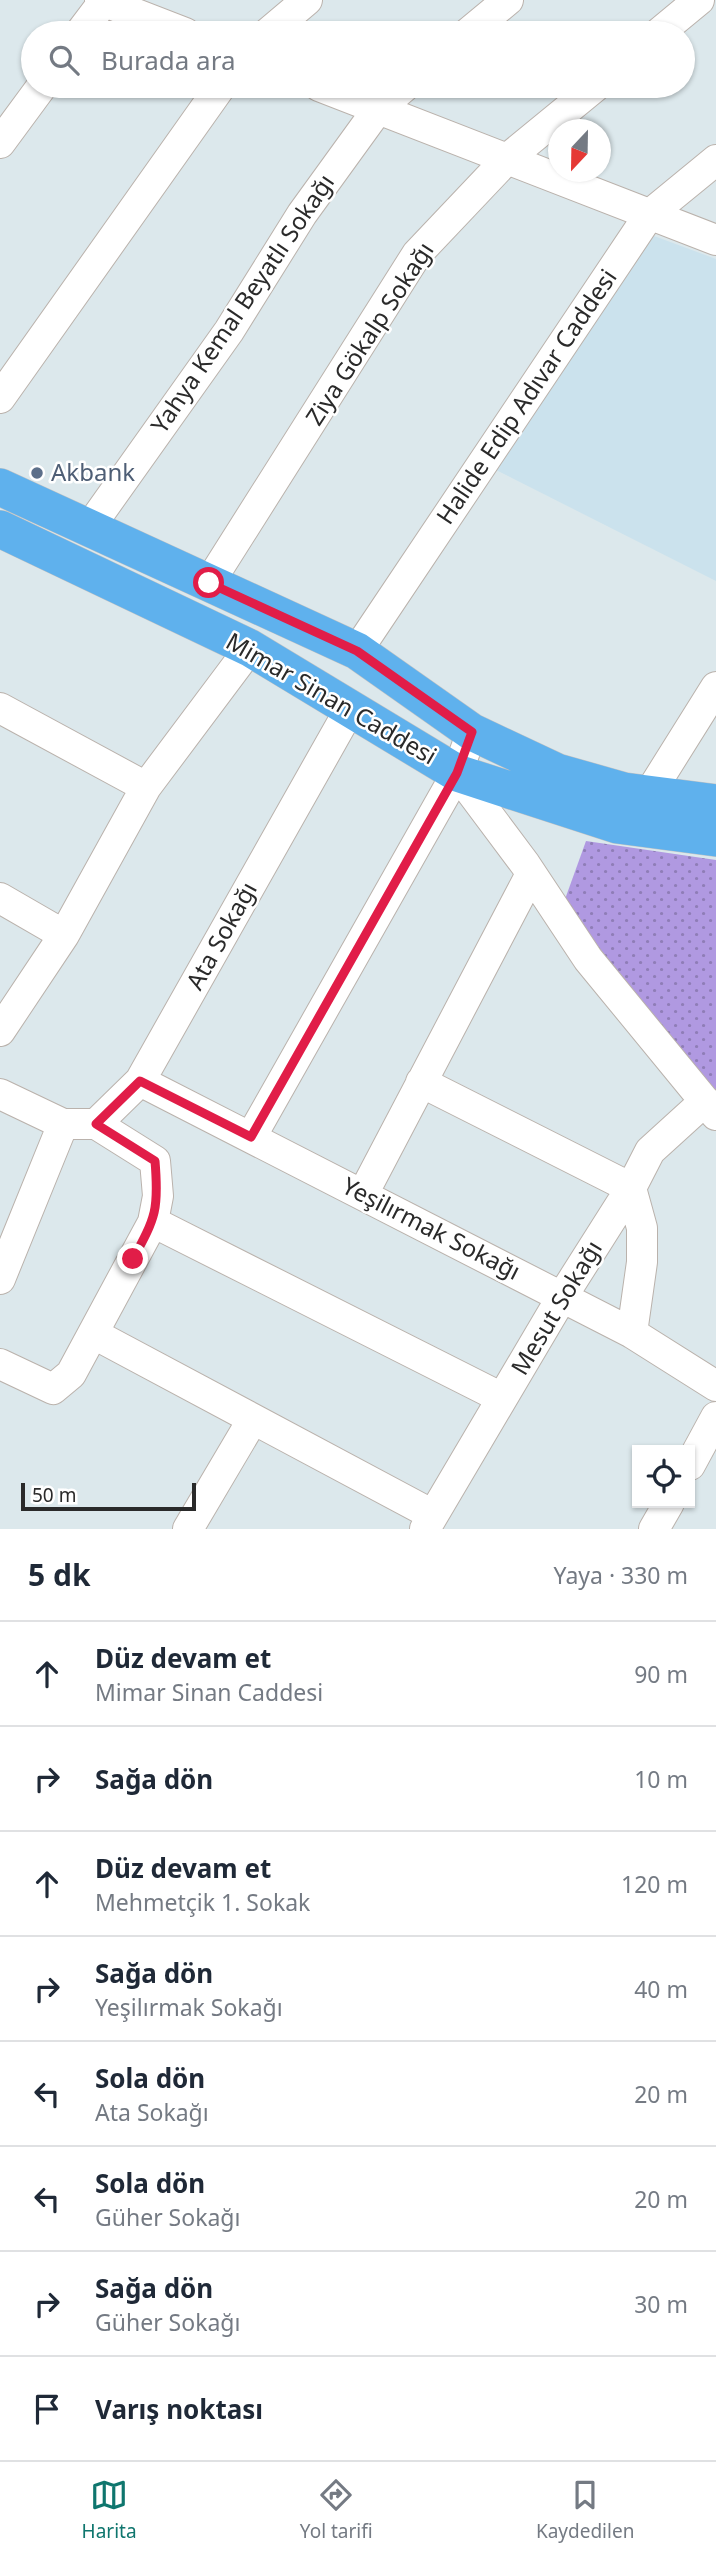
<!DOCTYPE html>
<html lang="tr">
<meta charset="utf-8">
<style>
body{margin:0;font-family:"Noto Sans",sans-serif;background:#f6f6f7;color:#1f2937}
.controls{position:absolute;right:21px;bottom:21px;display:grid;overflow:hidden;border-radius:0px;box-shadow:0 2px 5px #0004}
.controls button{width:63px;height:63px;display:grid;place-items:center;padding:0;border:0;border-bottom:2px solid #e0e1e3;background:#fff;color:#1f2937;font:35px sans-serif}
.compass{position:absolute;left:548px;top:119px;width:63px;height:63px;border-radius:50%;background:#fff;box-shadow:0 2px 5px #0004;rotate:202deg}
.scale{position:absolute;left:21px;bottom:18px;width:175px;box-sizing:border-box;padding-left:7px;border:4px solid #2a2a2a;border-top:0;font-size:19px;line-height:24px;white-space:nowrap;color:#2a2a2a;-webkit-text-stroke:5px #fff;paint-order:stroke}
.stop{position:absolute;width:21px;height:21px;margin:-16px;border:5px solid #e11d48;border-radius:50%;background:#fff}
.stop.end{background:#e11d48;border-color:#fff;box-shadow:0 2px 7px #0008}
.list{margin:0;padding:0;list-style:none}
h2{display:flex;justify-content:space-between;align-items:center;height:91px;margin:0;padding:0 28px;font-size:30px}
h2 small{font-size:23px;font-weight:400;color:#747a83}
.list li{display:grid;grid-template-columns:46px 1fr auto;gap:21px;align-items:center;box-sizing:border-box;height:105px;padding:0 28px;border-top:2px solid #e0e1e3}
.list b{display:block;font-size:26px;white-space:nowrap}
.list p{margin:0;font-size:23px;white-space:nowrap;color:#747a83}
.list em{font-size:23px;font-style:normal;color:#747a83}
.icon{flex:none;width:38px;height:38px;fill:none;stroke:currentColor;stroke-width:2;stroke-linecap:round;stroke-linejoin:round}
.map{position:relative;flex:none;width:716px;height:1529px;overflow:hidden}
.search{position:absolute;background:#fff;box-shadow:0 2px 5px #0004;left:21px;right:21px;top:21px;height:77px;display:flex;align-items:center;gap:18px;box-sizing:border-box;padding:0 24px;border-radius:38px;color:#747a83;font-size:26px}
.sheet{height:931px;background:#fff}
nav{display:flex;justify-content:space-around;align-items:center;box-sizing:border-box;height:98px;border-top:2px solid #e0e1e3;background:#fff;font-size:19px;color:#747a83}
nav a{display:grid;justify-items:center;gap:4px}
nav .on{color:#0f766e}
.map>svg:first-child{display:block}
.education{fill:#cbe2ed}
.grass{fill:url(#grass-dots)}
.lines{fill:none;stroke-linecap:round;stroke-linejoin:round}
.minor-casing{stroke:#bab2ac;stroke-width:32}
.major-casing{stroke:#c3c3c3;stroke-width:38}
.minor{stroke:#fff;stroke-width:30}
.major{stroke:#5fb1ed;stroke-width:37}
.route{stroke:#e11d48;stroke-width:9}
.service-dot{fill:#5c6f8a;stroke:#fff;stroke-width:2.5}
.labels{text-anchor:middle;stroke-width:5;stroke-linejoin:round;paint-order:stroke}
.street-label{font-size:24px;fill:#2a2a2a;stroke:#fff}
.service-label{font-size:24px;fill:#4e5e75;stroke:#fff;text-anchor:start}
</style>
<div class="map">
<svg width="716" height="1529" viewBox="0 0 716 1529">
<defs>
<pattern id="grass-dots" width="8" height="8" patternUnits="userSpaceOnUse" patternTransform="scale(1.75)"><rect width="8" height="8" fill="#b099e1"/><path d="M2 2h.1M6 6h.1" fill="none" stroke="#8f7db7" stroke-width="1.8" stroke-linecap="round"/></pattern>
</defs>
<rect width="100%" height="100%" fill="#dce8ec"/>
<path class="education" d="M646,233L716,259V581L494,469Z"/>
<path class="grass" d="M586,841L716,860V1110L564,902Z"/>
<g class="lines">
<g class="minor-casing">
<path id="minor" d="M100,0L185,33
M80,33L105,0
M268,33L307,0
M468,33L508,0
M659,33L699,0
M319,86L716,240
M0,143L42,86
M0,398L221,86
M89,528L229,331L302,214L378,109L405,86
M209,583L417,254L507,159L596,86
M357,651L649,215L716,160
M0,708L146,787
M457,773L525,864L588,959L716,1115
M649,794L716,687
M0,898L64,935
M0,1031L64,935L146,787L250,648
M140,1081L632,1333L716,1386
M421,1082L631,1188
M0,1094L63,1124H96L140,1081L350,709
M251,1137L457,773L472,732
M631,1188L642,1228V1262L632,1333
M363,1194L531,874
M153,1222L502,1398
M0,1279L63,1124
M94,1334L433,1515
M0,1364L53,1389L71,1374L153,1222L158,1196L155,1161L96,1124
M690,1465L716,1417
M188,1529L253,1419
M425,1529L562,1297L631,1188L650,1151L705,1101
M654,1529L669,1503"/>
</g>
<g class="major-casing">
<path id="major" d="M0,487L357,651L472,732L557,772L624,791L716,803
M0,529L250,648L457,773L617,825L716,838"/>
</g>
<use href="#minor" class="minor"/>
<use href="#major" class="major"/>
</g>
<g class="lines">
<path class="route" d="M133,1259C156,1217 159,1209 155,1161L96,1124L140,1081L251,1137L457,773L472,732L357,651L209,583"/>
</g>
<circle class="service-dot" cx="37" cy="473" r="7"/>
<g class="labels">
<g class="street-label">
<text transform="translate(243 304) rotate(-56)" y="8">Yahya Kemal Beyatlı Sokağı</text>
<text transform="translate(370 334) rotate(-57)" y="8">Ziya Gökalp Sokağı</text>
<text transform="translate(527 397) rotate(-56)" y="8">Halide Edip Adıvar Caddesi</text>
<text transform="translate(331 699) rotate(30)" y="8">Mimar Sinan Caddesi</text>
<text transform="translate(222 936) rotate(-61)" y="8">Ata Sokağı</text>
<text transform="translate(431 1229) rotate(27)" y="8">Yeşilırmak Sokağı</text>
<text transform="translate(557 1308) rotate(-59)" y="8">Mesut Sokağı</text>
</g>
<g class="service-label">
<text x="51" y="481">Akbank</text>
</g>
</g>
</svg>
<div class="controls">
<button><svg class="icon" aria-label="locate" viewBox="0 0 24 24"><circle cx="12" cy="12" r="6"/><path d="M12 2v4M12 18v4M2 12h4M18 12h4"/></svg></button>
</div>
<svg class="compass" viewBox="-18 -18 36 36"><path d="M0-13l5 13h-10z" fill="#e53935"/><path d="M0 13l5-13h-10z" fill="#747a83"/></svg>
<div class="scale">50 m</div>
<div class="stop" style="left:209px;top:583px"></div>
<div class="stop end" style="left:133px;top:1259px"></div>
<div class="search"><svg class="icon" aria-label="search" viewBox="0 0 24 24"><circle cx="10" cy="10" r="6"/><path d="M15 15l6 6"/></svg>Burada ara</div>
</div>
<section class="sheet">
<h2>5 dk<small>Yaya · 330 m</small></h2>
<ul class="list">
<li><svg class="icon" aria-label="ahead" viewBox="0 0 24 24"><path d="M12 20V5M6 11l6-6 6 6"/></svg><div><b>Düz devam et</b><p>Mimar Sinan Caddesi</p></div><em>90 m</em></li>
<li><svg class="icon" aria-label="right" viewBox="0 0 24 24"><path d="M7 20v-9h11M14 6l5 5-5 5"/></svg><div><b>Sağa dön</b></div><em>10 m</em></li>
<li><svg class="icon" aria-label="ahead" viewBox="0 0 24 24"><path d="M12 20V5M6 11l6-6 6 6"/></svg><div><b>Düz devam et</b><p>Mehmetçik 1. Sokak</p></div><em>120 m</em></li>
<li><svg class="icon" aria-label="right" viewBox="0 0 24 24"><path d="M7 20v-9h11M14 6l5 5-5 5"/></svg><div><b>Sağa dön</b><p>Yeşilırmak Sokağı</p></div><em>40 m</em></li>
<li><svg class="icon" aria-label="left" viewBox="0 0 24 24"><path d="M17 20v-9H6M10 6l-5 5 5 5"/></svg><div><b>Sola dön</b><p>Ata Sokağı</p></div><em>20 m</em></li>
<li><svg class="icon" aria-label="left" viewBox="0 0 24 24"><path d="M17 20v-9H6M10 6l-5 5 5 5"/></svg><div><b>Sola dön</b><p>Güher Sokağı</p></div><em>20 m</em></li>
<li><svg class="icon" aria-label="right" viewBox="0 0 24 24"><path d="M7 20v-9h11M14 6l5 5-5 5"/></svg><div><b>Sağa dön</b><p>Güher Sokağı</p></div><em>30 m</em></li>
<li><svg class="icon" aria-label="arrive" viewBox="0 0 24 24"><path d="M6 21V4h12l-3 4 3 4H6"/></svg><div><b>Varış noktası</b></div></li>
</ul>
</section>
<nav>
<a class="on"><svg class="icon" aria-label="map" viewBox="0 0 24 24"><path d="M3 6l6-2 6 2 6-2v14l-6 2-6-2-6 2zM9 4v14M15 6v14"/></svg>Harita</a>
<a><svg class="icon" aria-label="directions" viewBox="0 0 24 24"><path d="M12 3l9 9-9 9-9-9zM9 14v-3h6M13 9l2 2-2 2"/></svg>Yol tarifi</a>
<a><svg class="icon" aria-label="saved" viewBox="0 0 24 24"><path d="M7 4h10v16l-5-4-5 4z"/></svg>Kaydedilen</a>
</nav>
